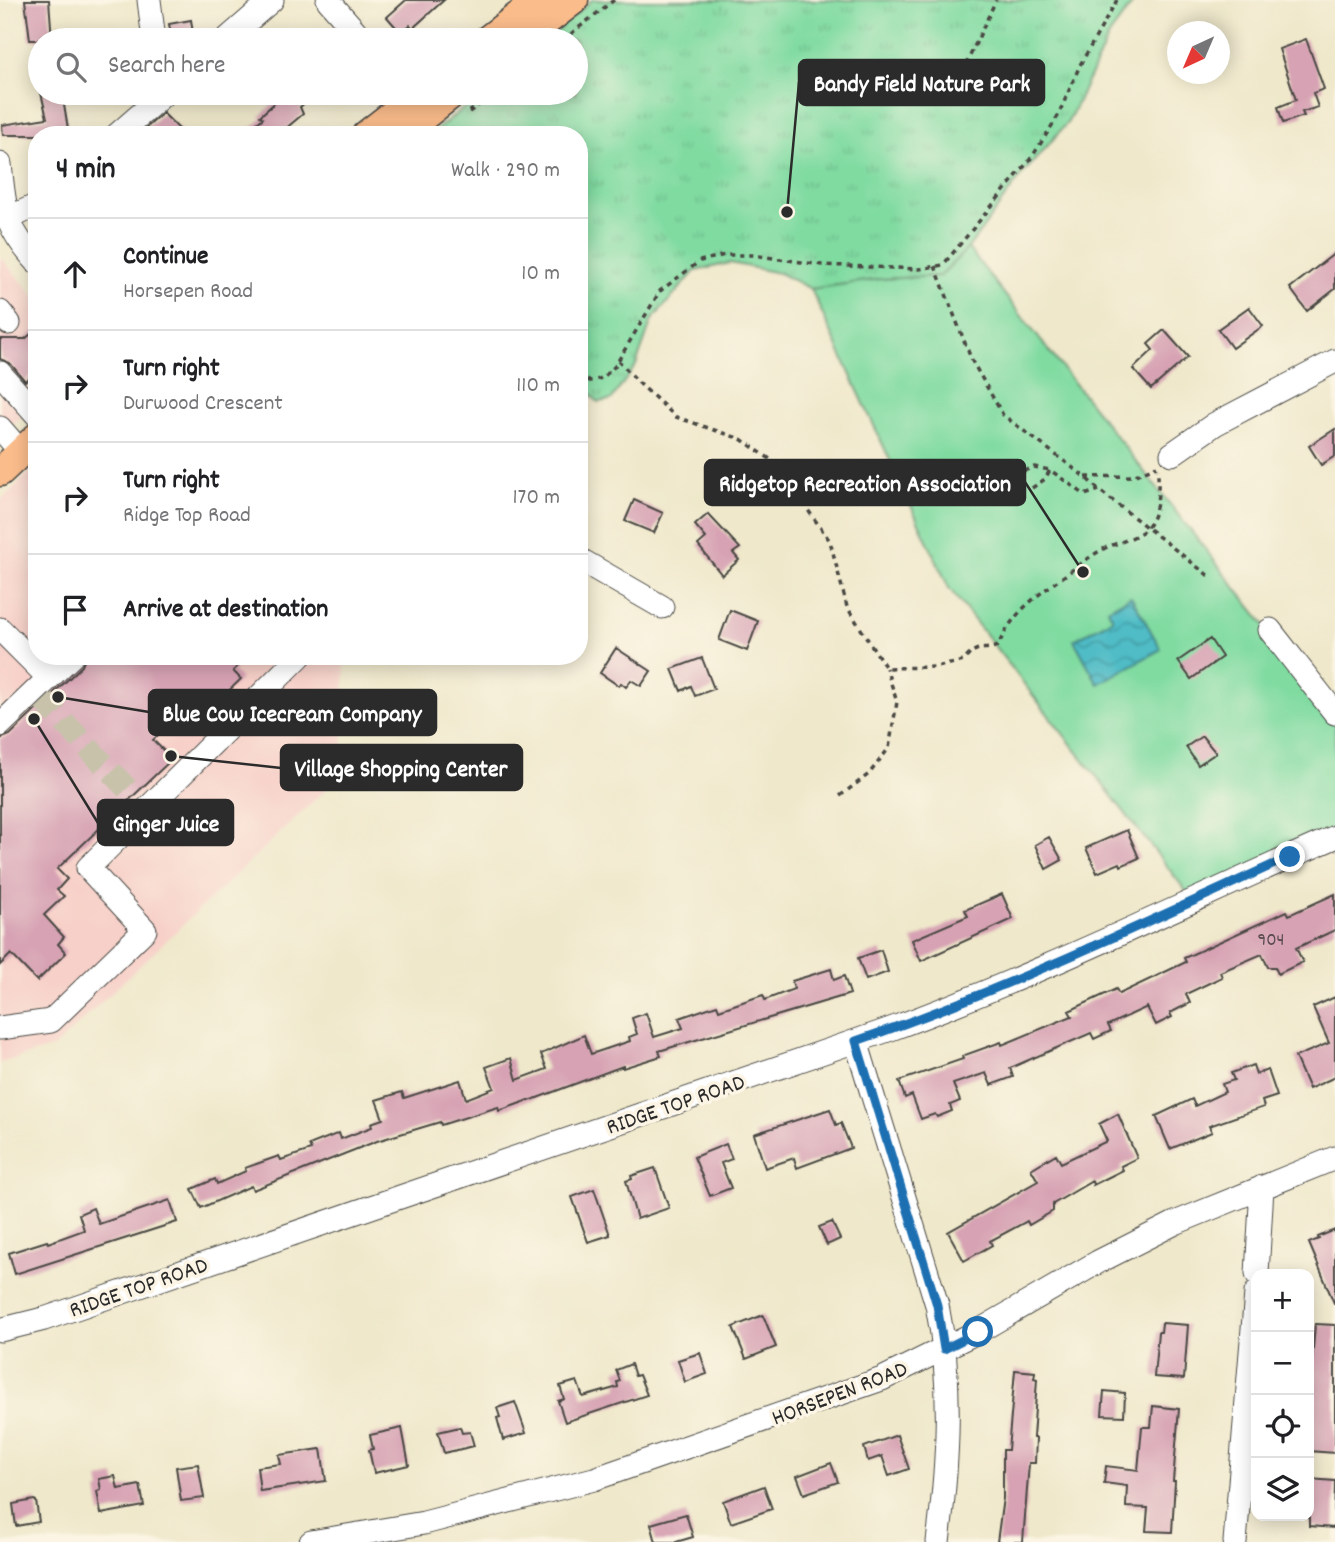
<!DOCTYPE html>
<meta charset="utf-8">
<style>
body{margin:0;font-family:Dekko,sans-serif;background:#f6f6f6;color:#202124}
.controls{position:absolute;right:21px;bottom:21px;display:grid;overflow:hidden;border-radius:14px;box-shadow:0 4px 18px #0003}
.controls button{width:63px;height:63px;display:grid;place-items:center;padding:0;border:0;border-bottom:2px solid #e0e0e0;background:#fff;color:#202124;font:35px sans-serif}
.compass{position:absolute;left:1167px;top:21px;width:63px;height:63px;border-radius:50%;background:#fff;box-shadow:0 4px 18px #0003;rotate:224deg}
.stop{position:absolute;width:21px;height:21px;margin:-16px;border:5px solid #1f6fb2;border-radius:50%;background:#fff}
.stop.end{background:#1f6fb2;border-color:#fff;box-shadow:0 2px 7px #0008}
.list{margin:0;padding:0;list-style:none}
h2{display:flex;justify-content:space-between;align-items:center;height:91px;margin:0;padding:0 28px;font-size:30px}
h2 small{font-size:23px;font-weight:400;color:#757577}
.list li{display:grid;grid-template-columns:46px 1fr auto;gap:21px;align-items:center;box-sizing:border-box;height:112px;padding:0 28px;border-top:2px solid #e0e0e0}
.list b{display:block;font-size:26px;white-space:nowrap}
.list p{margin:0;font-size:23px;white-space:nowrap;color:#757577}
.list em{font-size:23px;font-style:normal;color:#757577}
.icon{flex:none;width:38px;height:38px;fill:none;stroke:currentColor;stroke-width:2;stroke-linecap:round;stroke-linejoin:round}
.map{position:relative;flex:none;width:1335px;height:1542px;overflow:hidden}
.search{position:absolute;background:#fff;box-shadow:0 4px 18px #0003;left:28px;top:28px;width:560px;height:77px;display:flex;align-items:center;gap:18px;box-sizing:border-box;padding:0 24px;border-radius:38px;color:#757577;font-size:26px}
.panel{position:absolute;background:#fff;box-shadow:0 4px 18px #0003;left:28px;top:126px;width:560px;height:539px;border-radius:28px}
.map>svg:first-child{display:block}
.built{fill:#f7d1c9}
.park{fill:url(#park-tufts);stroke:#568366;stroke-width:2}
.pitch{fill:#80dba1;stroke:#568366;stroke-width:2}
.water{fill:url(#water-waves);stroke:#3d7478;stroke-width:2}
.building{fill:#d7a3b4}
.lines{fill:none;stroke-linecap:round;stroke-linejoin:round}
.minor-tunnel{stroke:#c8c2ab;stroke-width:23;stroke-dasharray:23 11;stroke-linecap:butt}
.minor-casing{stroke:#484743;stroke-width:25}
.major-casing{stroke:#484743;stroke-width:31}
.path{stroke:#484743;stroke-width:3.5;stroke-dasharray:5 5;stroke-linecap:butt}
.minor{stroke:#fff;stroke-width:23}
.major{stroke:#fabc8b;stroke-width:28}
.route{stroke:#1f6fb2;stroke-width:9}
.labels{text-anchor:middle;stroke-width:7;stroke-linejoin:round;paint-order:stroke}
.number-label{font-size:19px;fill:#56494d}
.street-label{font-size:23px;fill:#2b2b2b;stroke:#fcf5e5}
.leader{fill:none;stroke:#2b2b2b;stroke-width:2.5}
.callout-dot{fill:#2b2b2b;stroke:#fcf5e5;stroke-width:2.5}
.callout{fill:#2b2b2b;stroke:#2b2b2b;stroke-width:2.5}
.callout-label{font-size:24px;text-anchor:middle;font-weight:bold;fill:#fff}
</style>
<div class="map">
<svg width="1335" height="1542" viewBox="0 0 1335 1542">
<defs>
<pattern id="park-tufts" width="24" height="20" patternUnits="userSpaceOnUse" patternTransform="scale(1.75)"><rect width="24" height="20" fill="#80dba1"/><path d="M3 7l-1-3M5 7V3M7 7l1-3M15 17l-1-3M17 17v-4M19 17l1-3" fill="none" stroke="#6fbc8b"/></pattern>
<pattern id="water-waves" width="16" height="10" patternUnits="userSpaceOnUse" patternTransform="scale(1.75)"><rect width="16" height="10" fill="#4fbcc6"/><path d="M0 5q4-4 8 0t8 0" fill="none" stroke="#4299a1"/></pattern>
</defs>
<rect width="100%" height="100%" fill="#fcf5e5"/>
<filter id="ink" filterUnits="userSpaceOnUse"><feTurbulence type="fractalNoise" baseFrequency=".0143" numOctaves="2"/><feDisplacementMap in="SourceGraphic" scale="14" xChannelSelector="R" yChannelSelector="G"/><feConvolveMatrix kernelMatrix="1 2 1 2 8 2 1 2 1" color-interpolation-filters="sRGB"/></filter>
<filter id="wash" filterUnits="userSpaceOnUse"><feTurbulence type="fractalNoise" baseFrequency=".00686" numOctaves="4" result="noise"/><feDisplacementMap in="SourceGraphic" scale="28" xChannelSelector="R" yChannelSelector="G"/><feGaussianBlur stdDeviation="1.57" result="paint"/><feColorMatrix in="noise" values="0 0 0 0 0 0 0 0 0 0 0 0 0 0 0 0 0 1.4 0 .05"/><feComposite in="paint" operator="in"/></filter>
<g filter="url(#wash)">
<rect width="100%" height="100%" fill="#efe8cb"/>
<path class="built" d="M0,257L37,299V401L0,436Z
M37,465V656H345L343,735L340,776L54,1047L0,1063V501Z"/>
<path class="park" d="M592,0H1135L1110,34L1068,122L1021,176L968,248L940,276L881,279L811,289L779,273L730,263L695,271L652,320L636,365L611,400L598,402L579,384V135H430L483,93H576V40H547Z"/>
<path class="pitch" d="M968,248L1335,714V837L1194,901L949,588L811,289L881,279L940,276Z"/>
<path class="water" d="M1131,596L1161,649L1098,684L1074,640L1113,619L1108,609Z"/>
<g id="blocks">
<path class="building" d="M25,0H49L52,40H30Z
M406,0H444L413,28L410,25L401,33L387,17Z
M191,20L194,40H172L169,24Z
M1306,39L1324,89L1313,93L1318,107L1302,112L1304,116L1283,123L1278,107L1296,100L1279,49Z
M41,93H62L69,135H3L2,125L47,118Z
M286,93H316L300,107L303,114L278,135H243L263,118L260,116Z
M163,113L185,135H151L146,128Z
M1335,253V289L1307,311L1290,288Z
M1249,307L1263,326L1232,348L1218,329Z
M37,329V371L25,381L10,363L0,359V339H25Z
M1164,330L1188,357L1151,389L1133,369L1153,350L1148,344Z
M1335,429V456L1321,465L1309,446Z
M634,500L663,513L654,533L625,521Z
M708,514L740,548L733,553L739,560L722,575L698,545L706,538L695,525Z
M730,610L758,621L747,651L719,640Z
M1210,639L1222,657L1191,679L1178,661Z
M616,648L651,671L641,686L631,680L626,687L621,683L619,686L600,673Z
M86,656H248L233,671L241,679L191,727L179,715L153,740L172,759L57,869L67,879L57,890L64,896L44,915L64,937L58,944L66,953L37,981L11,954L0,965V739L10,735L82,666Z
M702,658L714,689L695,696L691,686L681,691L672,669Z
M1202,736L1216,753L1198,765L1186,747Z
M1127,830L1139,858L1121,866L1120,863L1097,873L1086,848Z
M1049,837L1062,860L1046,869L1035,845Z
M1002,894L1013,919L921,961L912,940L968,916L965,910Z
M1335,894V930L1296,948L1303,962L1278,974L1275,967H1268L1262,954L1220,972L1222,977L1186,994L1190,1003L1170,1013L1172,1017L1156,1025L1147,1007L1108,1025L1111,1031L1094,1039L1091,1033L1010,1068L1013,1077L991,1085L986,1073L953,1084L960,1101L950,1105L952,1111L937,1117L935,1114L921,1119L912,1095L905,1098L899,1081L963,1059L962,1056L1001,1042L1002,1045L1072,1016L1069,1011L1116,989L1119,994L1186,962L1184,958L1287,911L1289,915Z
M881,950L888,972L866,980L858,958Z
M831,969L834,980L844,976L850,994L659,1051L661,1056L623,1068V1066L529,1101V1100L499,1111L498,1107L441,1125L440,1122L377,1141L253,1190L251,1186L201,1208L192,1189L215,1179L217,1184L246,1171L245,1168L279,1156L281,1160L311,1150L309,1145L339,1133L341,1139L372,1127L371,1123L383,1119L376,1100L402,1092L404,1098L460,1080L466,1099L494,1088L486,1067L511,1058L517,1080L547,1069L541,1054L584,1035L591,1054L630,1041L629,1037L637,1034L632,1018L646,1013L654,1037L683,1028L679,1018L717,1005L719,1010L763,995L765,1000L794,989L792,981Z
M1335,997V1077L1309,1089L1295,1057L1329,1043L1313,1007Z
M1253,1065L1256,1074L1268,1070L1277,1096L1262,1101L1264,1107L1209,1126L1212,1132L1170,1149L1156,1116L1192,1099L1195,1106L1225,1092L1222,1084L1234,1080L1231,1073Z
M830,1109L836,1125L841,1123L851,1148L797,1168L794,1158L765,1168L754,1134Z
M1118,1114L1137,1158L1121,1166L1123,1170L1093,1185L1092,1181L1053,1204V1211L1029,1225L1027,1221L990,1241L992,1245L964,1261L948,1232L1038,1181L1031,1169L1056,1154L1061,1163L1107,1141L1099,1124Z
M726,1144L732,1159L721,1163L731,1188L710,1196L694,1157Z
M655,1168L669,1208L637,1219L626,1181L632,1179L631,1176Z
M594,1189L610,1235L588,1242L572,1197Z
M170,1200L177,1222L15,1274L9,1253L47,1241L48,1243L84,1230L79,1214L93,1208L99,1224Z
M832,1222L840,1239L827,1245L819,1227Z
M1335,1230V1303H1334L1309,1243L1319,1239L1318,1237Z
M763,1315L776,1347L746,1359L733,1327Z
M1162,1323L1188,1325L1184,1379L1154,1377L1158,1332H1161Z
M1315,1324L1335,1325V1453L1309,1451V1398Z
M700,1353L707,1374L685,1382L678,1360Z
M631,1364L635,1376L639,1375L647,1395L565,1422L558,1401L564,1399L560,1386L577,1381L583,1397L618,1387L617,1382L620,1381L616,1370Z
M1015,1370L1035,1372L1034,1378L1037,1379L1033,1438H1036L1035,1463H1029L1023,1542H997L1003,1498V1450H1008Z
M1104,1391L1125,1393L1124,1416L1102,1415Z
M515,1402L526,1433L503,1440L497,1418L500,1417L497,1408Z
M1153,1406L1179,1409L1173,1481H1175L1172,1532L1146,1531L1148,1508L1126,1507L1127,1486L1104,1483L1106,1466L1138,1470L1142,1427H1151Z
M460,1427L462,1433L470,1432L474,1446L444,1453L438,1432Z
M402,1428L409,1465L374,1473L369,1450L373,1449L370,1435Z
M897,1435L909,1469L889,1476L882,1456L868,1461L864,1447Z
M321,1449L326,1481L260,1491L257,1467L281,1464L279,1455Z
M831,1463L838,1482L804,1494L797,1476Z
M198,1464L204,1498L181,1501L176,1467Z
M115,1476L118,1489L140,1485L144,1506L101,1514L97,1491L101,1490L99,1479Z
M1309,1479L1335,1481L1334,1528L1309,1526Z
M764,1486L772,1509L731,1523L723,1501Z
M34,1500L36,1501L39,1522L16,1526L13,1504Z
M686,1514L693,1537L676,1542H656L651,1524Z"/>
</g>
</g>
<g filter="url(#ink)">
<use href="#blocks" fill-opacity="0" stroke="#484743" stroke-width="2"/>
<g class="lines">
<path class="minor-tunnel" d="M41,698L134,796"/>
<g class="minor-casing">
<path id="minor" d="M149,0L154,40
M328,0L363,40
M226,40L272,0
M117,135L165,93
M0,164C5,210 4,226 37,262
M7,219L37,205
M0,312L9,323
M0,373L37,415
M0,428L21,452
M1172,454L1215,424L1335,361
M579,559L662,607
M0,629L49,678
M1270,630L1335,713
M0,725L72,656
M0,1028L51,1021L145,930L88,868L300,656
M856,1041L937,1305C953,1383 948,1463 938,1542
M1257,1274L1262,1187
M0,1330L44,1319L888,1030C1041,974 1186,902 1335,837
M311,1542L424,1523L594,1479L882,1379L977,1332L1098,1262L1175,1223L1335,1158
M1235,1542L1256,1293"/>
</g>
<g class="major-casing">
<path id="major" d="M487,40L539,0
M522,40L574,0
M366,135L420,93
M400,135L453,93
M0,472L37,437"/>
</g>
<path class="path" d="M563,40L614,0
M949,101L996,0
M469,112L495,93
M935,266L972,361L1003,415L1085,477L1099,490L1209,576
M618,360L640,384L676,417L741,439L773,461L830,541L847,607L886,668L936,667L964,661C977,643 981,652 998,646C1012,613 1036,596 1064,576C1076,568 1087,558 1100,551C1114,542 1137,540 1148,526C1160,509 1158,488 1158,469
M579,373L590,381C602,380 607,374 615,366L660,291L700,261L725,255H752L822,265L919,269L943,265L1032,157L1058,116L1080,65L1117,0
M1024,471L1034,467L1050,470
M1086,477L1133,476L1157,466
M1032,488L1045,479L1050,470L1085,495L1099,490
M840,796L869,774L889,748L897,702L886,668"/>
<use href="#minor" class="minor"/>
<use href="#major" class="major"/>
</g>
</g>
<g class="lines" filter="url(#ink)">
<path class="route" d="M978,1332L944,1349L937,1305L856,1041C1005,990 1147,922 1290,857"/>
</g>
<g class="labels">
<g class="number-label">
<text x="1271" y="945">904</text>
</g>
<g class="street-label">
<text transform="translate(675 1103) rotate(-19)" y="8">RIDGE TOP ROAD</text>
<text transform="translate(138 1286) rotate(-19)" y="8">RIDGE TOP ROAD</text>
<text transform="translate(839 1392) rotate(-21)" y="8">HORSEPEN ROAD</text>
</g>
</g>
<path class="leader" d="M787 212L799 82M1083 572L1025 482M58 697L149 712M171 756L281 768M34 719L98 823"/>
<g class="callout-dot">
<circle cx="787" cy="212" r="7"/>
<circle cx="1083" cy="572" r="7"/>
<circle cx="58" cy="697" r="7"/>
<circle cx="171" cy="756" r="7"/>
<circle cx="34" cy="719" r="7"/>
</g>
<g class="callout">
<rect x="799" y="60" width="245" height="45" rx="7"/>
<rect x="705" y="460" width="320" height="45" rx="7"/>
<rect x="149" y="690" width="287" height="45" rx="7"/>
<rect x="281" y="745" width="241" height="45" rx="7"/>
<rect x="98" y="800" width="135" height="45" rx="7"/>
</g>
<g class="callout-label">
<text x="922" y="91">Bandy Field Nature Park</text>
<text x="865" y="491">Ridgetop Recreation Association</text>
<text x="292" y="721">Blue Cow Icecream Company</text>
<text x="401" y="776">Village Shopping Center</text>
<text x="166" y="831">Ginger Juice</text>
</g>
</svg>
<div class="controls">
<button>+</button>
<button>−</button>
<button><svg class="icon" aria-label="locate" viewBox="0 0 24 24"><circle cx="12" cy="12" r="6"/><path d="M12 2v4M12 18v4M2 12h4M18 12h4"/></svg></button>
<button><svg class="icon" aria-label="layers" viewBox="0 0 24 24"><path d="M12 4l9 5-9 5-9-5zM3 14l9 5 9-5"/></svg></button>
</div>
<svg class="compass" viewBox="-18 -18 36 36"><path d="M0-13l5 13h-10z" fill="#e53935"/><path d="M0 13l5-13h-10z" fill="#757577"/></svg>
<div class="stop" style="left:978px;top:1332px"></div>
<div class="stop end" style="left:1290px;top:857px"></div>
<div class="search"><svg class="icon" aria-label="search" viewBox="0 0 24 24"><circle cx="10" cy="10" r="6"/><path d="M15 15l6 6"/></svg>Search here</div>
<section class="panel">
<h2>4 min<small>Walk · 290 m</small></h2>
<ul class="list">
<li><svg class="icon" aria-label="ahead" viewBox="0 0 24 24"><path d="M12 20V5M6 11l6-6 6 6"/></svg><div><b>Continue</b><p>Horsepen Road</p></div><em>10 m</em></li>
<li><svg class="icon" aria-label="right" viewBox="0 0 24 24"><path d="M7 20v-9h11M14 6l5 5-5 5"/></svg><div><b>Turn right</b><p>Durwood Crescent</p></div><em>110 m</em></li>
<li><svg class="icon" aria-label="right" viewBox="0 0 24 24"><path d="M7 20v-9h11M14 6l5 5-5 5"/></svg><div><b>Turn right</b><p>Ridge Top Road</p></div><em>170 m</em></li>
<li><svg class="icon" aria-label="arrive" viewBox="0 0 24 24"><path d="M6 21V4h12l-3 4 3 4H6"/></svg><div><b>Arrive at destination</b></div></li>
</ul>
</section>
</div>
